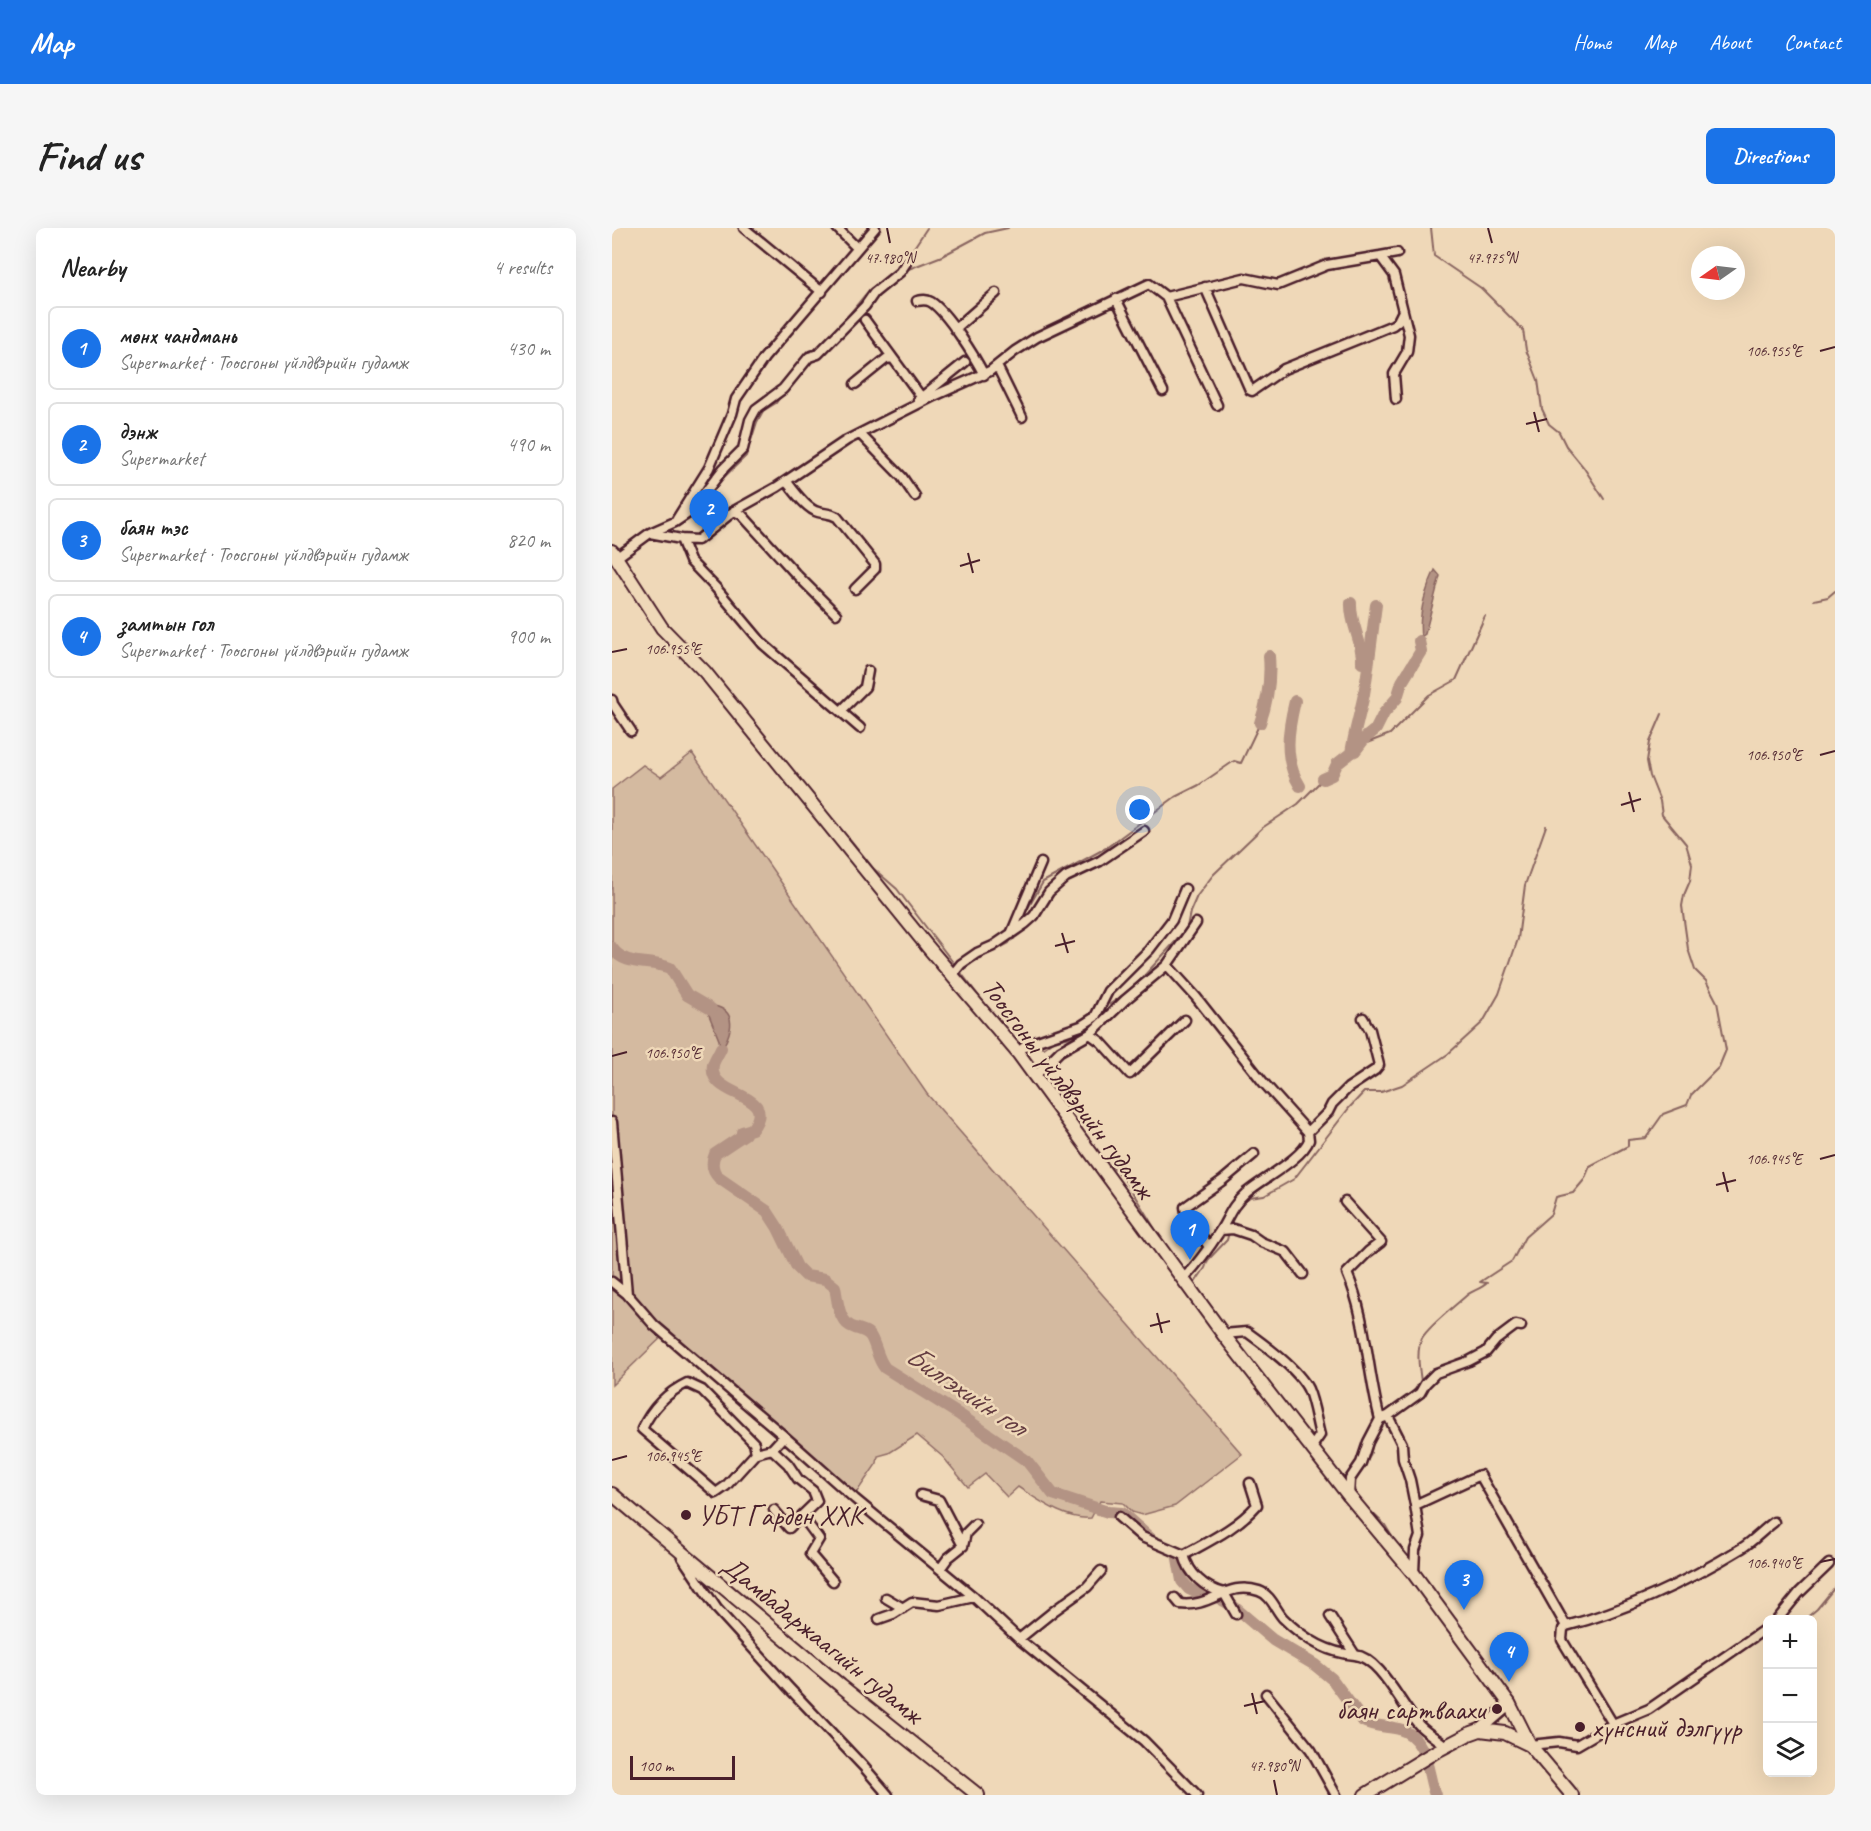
<!DOCTYPE html>
<meta charset="utf-8">
<style>
body{margin:0;font-family:Caveat,sans-serif;background:#f6f6f6;color:#222}
.controls{position:absolute;right:18px;bottom:18px;display:grid;overflow:hidden;border-radius:9px;box-shadow:0 6px 24px #0002}
.controls button{width:54px;height:54px;display:grid;place-items:center;padding:0;border:0;border-bottom:2px solid #e0e0e0;background:#fff;color:#222;font:30px sans-serif}
.compass{position:absolute;left:1079px;top:18px;width:54px;height:54px;border-radius:50%;background:#fff;box-shadow:0 6px 24px #0002;rotate:256deg}
.scale{position:absolute;left:18px;bottom:15px;width:105px;box-sizing:border-box;padding-left:6px;border:3px solid #4a1f2b;border-top:0;font-size:16px;line-height:21px;white-space:nowrap;color:#4a1f2b;-webkit-text-stroke:4px #efd8b8;paint-order:stroke}
.you{position:absolute;left:528px;top:582px;width:21px;height:21px;margin:-15px;border:4px solid #fff;border-radius:50%;background:#1a73e8;box-shadow:0 0 0 9px #1a73e833}
.badge{display:grid;place-items:center;width:39px;height:39px;border-radius:50%;background:#1a73e8;color:#fff;font-size:20px;font-weight:700}
.pin{position:absolute;translate:-50% -50px;filter:drop-shadow(0 2px 3px #0008)}
.pin::after{content:'';position:absolute;top:32px;width:21px;height:18px;background:inherit;clip-path:polygon(0 0,100% 0,50% 100%)}
.list{margin:0;padding:0;list-style:none}
h2{display:flex;justify-content:space-between;align-items:center;height:78px;margin:0;padding:0 24px;font-size:26px}
h2 small{font-size:20px;font-weight:400;color:#767676}
.list li{display:grid;grid-template-columns:39px 1fr auto;gap:18px;align-items:center;box-sizing:border-box;height:84px;margin:0 12px 12px;padding:0 12px;border:2px solid #e0e0e0;border-radius:9px}
.list b{display:block;font-size:22px;white-space:nowrap}
.list p{margin:0;font-size:20px;white-space:nowrap;color:#767676}
.list em{font-size:20px;font-style:normal;color:#767676}
.icon{flex:none;width:33px;height:33px;fill:none;stroke:currentColor;stroke-width:2;stroke-linecap:round;stroke-linejoin:round}
.map{position:relative;flex:none;width:1223px;height:1567px;overflow:hidden;border-radius:9px}
header{display:flex;align-items:center;gap:36px;box-sizing:border-box;height:84px;padding:0 30px;background:#1a73e8;color:#fff}
header strong{font-size:28px}
nav{display:flex;gap:33px;margin-inline-start:auto;font-size:21px}
.intro{display:flex;align-items:center;justify-content:space-between;box-sizing:border-box;height:144px;padding:0 36px}
h1{margin:0;font-size:42px}
.button{padding:15px 27px;border-radius:9px;background:#1a73e8;color:#fff;font-size:21px;font-weight:700}
main{display:flex;gap:36px;padding:0 36px}
aside{flex:1;background:#fff;border-radius:9px;box-shadow:0 6px 24px #0002}
.map>svg:first-child{display:block}
.green{fill:#d4baa0;stroke:#8f6c66;stroke-width:1.5}
.water{fill:#b39384;stroke:#896560;stroke-width:1.5}
.lines{fill:none;stroke-linecap:round;stroke-linejoin:round}
.stream{stroke:#896560;stroke-width:2}
.river{stroke:#b39384;stroke-width:12}
.minor-casing{stroke:#4a1f2b;stroke-width:13}
.tertiary-casing{stroke:#4a1f2b;stroke-width:15}
.secondary-casing{stroke:#4a1f2b;stroke-width:16}
.minor{stroke:#efd8b8;stroke-width:8}
.tertiary{stroke:#efd8b8;stroke-width:10}
.secondary{stroke:#efd8b8;stroke-width:12}
.ticks{fill:none;stroke:#4a1f2b;stroke-width:2}
.poi-dot{fill:#4a1f2b;stroke:#efd8b8;stroke-width:2}
.labels{text-anchor:middle;stroke-width:5;stroke-linejoin:round;paint-order:stroke}
.street-label{font-size:28px;fill:#4a1f2b;stroke:#efd8b8}
.poi-label{font-size:28px;fill:#4a1f2b;stroke:#efd8b8;text-anchor:start}
.water-label{font-size:30px;font-style:italic;fill:#643c41;stroke:#efd8b8}
.ticks-label{font-size:15px;text-anchor:middle;fill:#4a1f2b;stroke:#efd8b8;stroke-width:5;stroke-linejoin:round;paint-order:stroke}
</style>
<header>
<strong>Map</strong>
<nav><a>Home</a><a>Map</a><a>About</a><a>Contact</a></nav>
</header>
<div class="intro"><h1>Find us</h1><a class="button">Directions</a></div>
<main>
<aside>
<h2>Nearby<small>4 results</small></h2>
<ul class="list">
<li><span class="badge">1</span><div><b>мөнх чандмань</b><p>Supermarket · Тоосгоны үйлдвэрийн гудамж</p></div><em>430 m</em></li>
<li><span class="badge">2</span><div><b>дэнж</b><p>Supermarket</p></div><em>490 m</em></li>
<li><span class="badge">3</span><div><b>баян тэс</b><p>Supermarket · Тоосгоны үйлдвэрийн гудамж</p></div><em>820 m</em></li>
<li><span class="badge">4</span><div><b>замтын гол</b><p>Supermarket · Тоосгоны үйлдвэрийн гудамж</p></div><em>900 m</em></li>
</ul>
</aside>
<div class="map">
<svg width="1223" height="1567" viewBox="0 0 1223 1567">
<rect width="100%" height="100%" fill="#efd8b8"/>
<filter id="ink" filterUnits="userSpaceOnUse"><feTurbulence type="fractalNoise" baseFrequency=".0167" numOctaves="2"/><feDisplacementMap in="SourceGraphic" scale="12" xChannelSelector="R" yChannelSelector="G"/><feConvolveMatrix kernelMatrix="1 2 1 2 8 2 1 2 1" color-interpolation-filters="sRGB"/></filter>
<g filter="url(#ink)">
<path class="green" d="M80,525L315,866L630,1226L563,1278L530,1287L520,1284L511,1275L488,1273L479,1290C453,1292 428,1273 406,1259L395,1269L373,1246L356,1259L331,1229L305,1207L277,1225L266,1228L265,1235L240,1271L55,1104L0,1157V561L31,537L49,549Z"/>
<path class="water" d="M823,342L828,348L813,406L809,409C806,386 813,363 823,342Z
M87,774C93,776 100,777 106,779C132,788 111,819 104,833L102,832L108,819L107,812L95,782L86,776Z"/>
<g class="lines">
<path class="stream" d="M819,0L822,28L869,60L911,102L914,122L926,152L930,181L937,196L947,204L954,218L972,240L992,271
M297,41V27L315,0
M294,42L330,28L373,5L396,0
M227,99L258,61L277,48
M211,126L221,118L223,113
M106,255L134,228L145,194L151,183L164,175L171,165
M69,295L91,282L99,264
M1202,372L1216,369L1223,363
M747,518L778,506L817,467L844,452L873,388
M238,611L262,641L285,661L294,673L376,780
M408,694L431,654L494,620L563,569L587,557L622,533L629,535L648,495
M348,744L363,733L397,715L400,710
M499,782L498,776L520,761L563,714L575,699L578,684L585,668L601,647L650,600L686,576L711,551
M415,829L423,818L432,820L443,812L466,808
M490,930L511,949L553,1017
M628,977L638,970L652,968L682,951L737,880L752,864H769L790,857L836,826L871,794L887,766L906,711L913,657L934,598
M560,1026L575,1045
M578,1050L617,1103
M582,1056L593,1040L596,1032L615,1012L617,1004
M642,1137L672,1175
M798,1168L809,1153C807,1140 804,1122 810,1110C817,1098 844,1077 855,1067C861,1062 869,1061 875,1055L868,1054L900,1033L913,1009L939,986L944,969L961,965L972,952L978,938L1016,918V912L1034,910L1051,886L1075,877L1079,867L1107,839L1114,822L1105,774L1094,753L1083,742L1076,721L1070,678L1072,667L1078,653L1080,636L1074,616L1050,587L1048,573L1038,548L1035,533L1038,514L1050,486
M745,1269L742,1255L758,1228L761,1214
M753,1278L773,1297L785,1317
M789,1321L799,1333
M805,1339L820,1360
M1192,1392L1205,1381L1223,1359"/>
<path class="river" d="M739,375C738,398 751,412 750,435
M683,473C676,502 671,531 688,558
M648,495C656,472 659,452 657,428
M739,525L743,523L753,510L764,501L772,485L785,470L790,454L809,423L807,413
M711,551L720,547L725,536L739,525C742,505 748,486 752,466C757,436 760,407 764,377
M0,720C14,740 38,731 58,740L75,767L99,781
M109,820C107,825 102,832 101,837C95,871 169,863 140,901L130,904L133,906L103,926C99,935 100,943 107,950L155,983L166,1000L185,1039L194,1048L213,1051L223,1059C226,1074 226,1095 243,1100C249,1102 256,1103 259,1109C265,1120 265,1130 273,1140L348,1187L415,1233L441,1266L496,1284L510,1285L539,1311
M557,1320L565,1325L570,1353L577,1361L588,1366L607,1370L621,1378L661,1412L703,1437L720,1451L751,1493C762,1499 775,1498 787,1501C816,1509 815,1545 823,1567"/>
<g class="minor-casing">
<path id="minor" d="M132,0L210,64
M225,0L245,20
M768,28L785,25
M554,69L605,177
M504,71L551,163
M305,73C310,72 314,71 319,74C335,84 363,129 372,147
M253,92L310,170
M343,101L384,65
M385,138L410,189
M243,156L274,131L280,130
M784,171L782,146L795,124L797,107L791,83
M306,172L353,134
M248,206L290,249L303,268
M174,253C182,262 194,281 206,284C214,286 218,285 225,289L263,336V341L243,361
M122,283L130,287L183,345L224,386
M65,291L97,240L120,186L124,171L152,130L263,0
M38,305L63,294L78,284L112,240L131,221L138,192L144,181L171,161L197,129L206,126L253,78L262,65L288,44L294,35
M69,311L86,312L122,283L165,259L235,212L322,168L378,143L403,123L425,109L537,56L554,69L632,50L666,57L715,37L768,28L782,47L791,83L786,93L781,97L672,141L640,163L638,162L593,59
M4,330L38,305L69,311L78,333L104,360L151,416L248,500
M0,472L1,476L19,503
M230,482L253,459L256,443
M399,706L429,635
M340,747L349,736L365,725L381,718L413,696L422,688L437,664L454,649L488,633L532,603
M478,806L489,814L518,846L573,792
M406,825L414,817L469,798L483,789L496,763L537,722L560,692L573,661
M423,848L448,823L478,806L513,772L555,737
M0,894L15,1066
M696,904L716,884L720,876L736,860L763,842L767,837L758,802L751,790
M733,974L769,1014L756,1024L735,1045C755,1091 755,1143 768,1191
M609,1002L621,1001L639,1007L649,1014L674,1024L691,1046
M597,1019L574,985L573,979L611,952L642,926
M571,1051C585,1037 597,1020 608,1003C618,987 618,980 634,965C650,951 690,931 697,912L696,904L651,854L584,769L555,737L584,695
M0,1054L15,1066L42,1097L172,1208L243,1271L362,1369L407,1411L532,1513L585,1567
M611,1106L635,1104C653,1117 686,1141 696,1161C702,1175 704,1192 708,1207L699,1220
M776,1188L790,1216L791,1231L798,1252L803,1277
M160,1221L176,1236L186,1251L201,1263L205,1273L177,1300L162,1282
M144,1225L142,1215L90,1162L75,1155C54,1165 40,1180 30,1201L104,1265L114,1258L144,1225L160,1221L172,1208
M309,1267L327,1272L351,1318
M737,1268L738,1251L749,1235L756,1214L768,1191L776,1188L808,1165L813,1156L824,1145L857,1133L874,1124L884,1112L904,1097L909,1098
M190,1288L207,1311L198,1326L221,1353
M507,1289L530,1309L572,1327C577,1346 592,1360 612,1365L624,1386
M572,1327C597,1313 625,1300 645,1277L638,1255
M70,1329L105,1381L177,1460L251,1538L276,1567
M328,1341L336,1330L351,1318L354,1305L363,1296
M802,1345L803,1322L808,1308L803,1277L868,1247L954,1398
M274,1370L291,1380
M563,1370L568,1376C600,1380 615,1352 647,1363C659,1367 663,1381 671,1390C690,1409 715,1425 743,1427
M718,1388L743,1427C769,1430 790,1480 808,1498C815,1505 825,1511 834,1518
M267,1391L281,1386L300,1374L327,1377L362,1369
M1165,1392L1187,1365L1217,1336
M407,1411L443,1382L475,1359L489,1343
M654,1466L699,1522L724,1567
M1001,1496L950,1412L951,1401L954,1398C1015,1382 1076,1353 1130,1320C1141,1313 1151,1302 1162,1294
M918,1517L947,1514L965,1517L1001,1496L1037,1481L1156,1399"/>
</g>
<g class="tertiary-casing">
<path id="tertiary" d="M868,1502L898,1476"/>
</g>
<g class="secondary-casing">
<path id="secondary" d="M0,323L50,400L93,444L315,718L406,825L611,1106L737,1268L802,1346L855,1418L897,1475L918,1517
M0,1266L229,1458L366,1567
M753,1567L823,1524L857,1506L868,1502L893,1505L918,1517L960,1567"/>
</g>
<use href="#minor" class="minor"/>
<use href="#tertiary" class="tertiary"/>
<use href="#secondary" class="secondary"/>
</g>
</g>
<path class="ticks" d="M275,0L278,15M876,0L880,15M1208,123L1223,119M922,184L927,204M914,196L935,191M356,325L361,345M348,338L368,332M0,424L15,421M1208,527L1223,523M1017,564L1022,584M1009,577L1029,571M450,705L456,725M443,718L463,713M0,828L15,824M1208,931L1223,927M1111,944L1116,964M1104,957L1124,952M545,1085L550,1105M538,1098L558,1093M0,1232L15,1228M1208,1334L1223,1331M640,1465L645,1486M632,1478L653,1473M662,1552L665,1567"/>
<g class="poi-dot">
<circle cx="74" cy="1287" r="6"/>
<circle cx="885" cy="1481" r="6"/>
<circle cx="968" cy="1499" r="6"/>
</g>
<g class="labels">
<g class="street-label">
<text transform="translate(457 860) rotate(53)" y="10">Тоосгоны үйлдвэрийн гудамж</text>
<text transform="translate(211 1411) rotate(39)" y="10">Дамбадаржаагийн гудамж</text>
</g>
<g class="poi-label">
<text x="86" y="1297">УБТ Гарден ХХК</text>
<text x="873" y="1491" text-anchor="end">баян сартваахи</text>
<text x="980" y="1509">хүнсний дэлгүүр</text>
</g>
<g class="water-label">
<text transform="translate(354 1162) rotate(34)" y="10">Билгэхийн гол</text>
</g>
</g>
<g class="ticks-label">
<text x="278" y="35">47.980°N</text>
<text x="880" y="35">47.975°N</text>
<text x="1162" y="128">106.955°E</text>
<text x="61" y="426">106.955°E</text>
<text x="1162" y="532">106.950°E</text>
<text x="61" y="830">106.950°E</text>
<text x="1162" y="936">106.945°E</text>
<text x="61" y="1233">106.945°E</text>
<text x="1162" y="1340">106.940°E</text>
<text x="662" y="1543">47.980°N</text>
</g>
</svg>
<div class="controls">
<button>+</button>
<button>−</button>
<button><svg class="icon" aria-label="layers" viewBox="0 0 24 24"><path d="M12 4l9 5-9 5-9-5zM3 14l9 5 9-5"/></svg></button>
</div>
<svg class="compass" viewBox="-18 -18 36 36"><path d="M0-13l5 13h-10z" fill="#e53935"/><path d="M0 13l5-13h-10z" fill="#767676"/></svg>
<div class="scale">100 m</div>
<div class="you"></div>
<div class="pin badge" style="left:578px;top:1032px">1</div>
<div class="pin badge" style="left:97px;top:311px">2</div>
<div class="pin badge" style="left:852px;top:1382px">3</div>
<div class="pin badge" style="left:897px;top:1454px">4</div>
</div>
</main>
